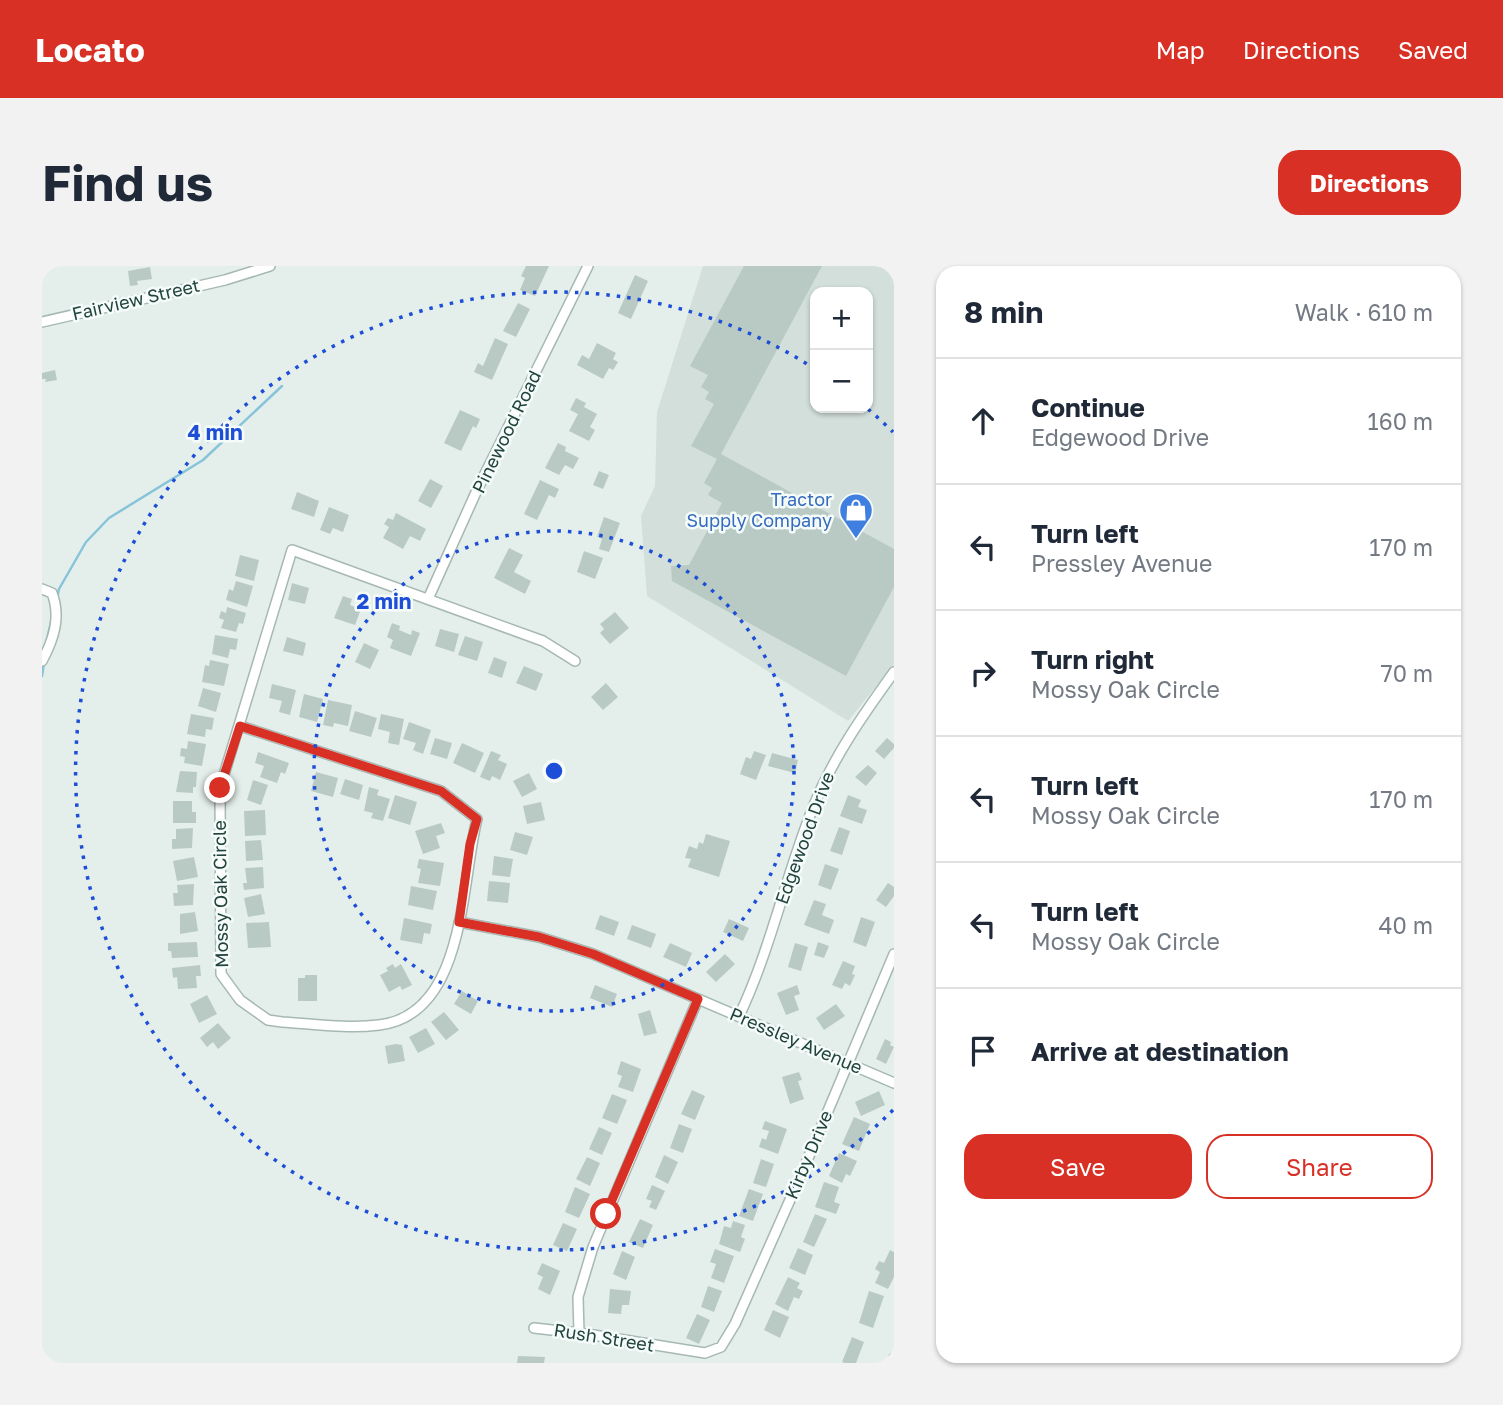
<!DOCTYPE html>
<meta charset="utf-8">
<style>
body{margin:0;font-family:"Golos Text",sans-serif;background:#f2f2f3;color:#1f2937}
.controls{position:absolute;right:21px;top:21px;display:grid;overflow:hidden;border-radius:14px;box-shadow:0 2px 5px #0004}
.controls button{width:63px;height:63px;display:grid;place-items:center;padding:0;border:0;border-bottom:2px solid #e0e1e3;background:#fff;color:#1f2937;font:35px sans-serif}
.stop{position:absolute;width:21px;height:21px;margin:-16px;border:5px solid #d93025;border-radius:50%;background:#fff}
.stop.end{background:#d93025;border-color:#fff;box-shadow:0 2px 7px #0008}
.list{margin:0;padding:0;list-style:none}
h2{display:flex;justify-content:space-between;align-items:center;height:91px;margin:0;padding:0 28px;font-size:30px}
h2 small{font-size:23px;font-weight:400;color:#747a83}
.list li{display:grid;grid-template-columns:46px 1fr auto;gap:21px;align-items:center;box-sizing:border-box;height:126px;padding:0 28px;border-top:2px solid #e0e1e3}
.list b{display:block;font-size:26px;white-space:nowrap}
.list p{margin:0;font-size:23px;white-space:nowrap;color:#747a83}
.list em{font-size:23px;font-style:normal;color:#747a83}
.actions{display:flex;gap:14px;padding:21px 28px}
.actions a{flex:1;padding:16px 0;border:2px solid #d93025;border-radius:21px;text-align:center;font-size:24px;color:#d93025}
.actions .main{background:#d93025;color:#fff}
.icon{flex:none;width:38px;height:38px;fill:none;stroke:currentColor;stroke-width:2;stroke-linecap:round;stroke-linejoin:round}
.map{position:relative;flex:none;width:852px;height:1097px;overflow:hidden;border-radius:21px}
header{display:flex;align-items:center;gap:42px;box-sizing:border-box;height:98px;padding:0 35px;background:#d93025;color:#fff}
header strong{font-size:33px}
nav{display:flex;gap:38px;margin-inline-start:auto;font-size:24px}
.intro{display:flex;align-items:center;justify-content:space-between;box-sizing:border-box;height:168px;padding:0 42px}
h1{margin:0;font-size:49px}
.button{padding:18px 32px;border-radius:21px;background:#d93025;color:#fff;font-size:24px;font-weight:700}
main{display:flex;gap:42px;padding:0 42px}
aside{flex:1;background:#fff;border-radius:21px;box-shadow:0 2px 5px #0004}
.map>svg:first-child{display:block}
.built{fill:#d2dfda;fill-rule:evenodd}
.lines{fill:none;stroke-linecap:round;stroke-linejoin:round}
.stream{stroke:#87c4d9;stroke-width:2.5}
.building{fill:#b9cac5}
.minor-casing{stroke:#a6b8b3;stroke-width:12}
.minor{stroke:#fff;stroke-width:9}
.route{stroke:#d93025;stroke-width:9}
.ring{fill:none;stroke:#1d4ed8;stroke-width:3.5;stroke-dasharray:3.5 7}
.labels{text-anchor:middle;stroke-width:5;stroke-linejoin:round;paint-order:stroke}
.street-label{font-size:18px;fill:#21433d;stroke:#f5fbf9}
.shop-label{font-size:18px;fill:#366cbe;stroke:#f5fbf9;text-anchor:end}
.centre{fill:#1d4ed8;stroke:#f5fbf9;stroke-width:3.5}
.ring-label{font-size:21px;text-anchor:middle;font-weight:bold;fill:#1d4ed8;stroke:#f5fbf9;stroke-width:5;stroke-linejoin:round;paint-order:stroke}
</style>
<header>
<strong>Locato</strong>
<nav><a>Map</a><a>Directions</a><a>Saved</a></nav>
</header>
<div class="intro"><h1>Find us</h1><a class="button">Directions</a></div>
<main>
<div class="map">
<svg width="852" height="1097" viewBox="0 0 852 1097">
<rect width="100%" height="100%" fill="#e4efeb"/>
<path class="built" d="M661,0H852V398L806,455L605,330L599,250L613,220L615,146ZM773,26H826V142H773Z"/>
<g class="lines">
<path class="stream" d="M15,332L17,323L44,276L67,252L161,194L240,120
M5,373L9,356
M0,410L2,397"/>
</g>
<path class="building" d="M484,0H507L493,30L478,24L483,12L479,10Z
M702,0H780L679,188L852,283V321L804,410L630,315L629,300L647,299L680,237L666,229L670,222L662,217L675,193L649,180L672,138L663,133L667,126L659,121L666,109L648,100Z
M108,1L110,13L95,15L96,19L88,20L86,5Z
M593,9L606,15L589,53L576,47Z
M476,37L488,43L474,71L461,65Z
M453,72L466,78L450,114L432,106L436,97L441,100Z
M555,77L574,87L571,93L576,96L571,104L567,102L561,113L535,99L540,89L547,93Z
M13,104L15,114L3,116L4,113H0V107Z
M534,132L544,137L542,141L555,148L548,161L553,164L547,175L527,165L536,148L528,144Z
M418,144L438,153L434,162L431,160L419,185L402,177Z
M516,177L524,181L523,185L537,192L531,203L523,199L517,209L503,202Z
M557,205L567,209L561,223L551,219Z
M388,213L401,220L389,242L376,235Z
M498,214L517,223L513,232L507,229L495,254L482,248Z
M255,226L277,235L272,251L249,243Z
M287,241L307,249L301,266L291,262L288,268L278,264Z
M354,247L384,263L378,275L368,270L361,283L341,272L347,261L342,258L346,252L351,254Z
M562,251L578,257L567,286L557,283L560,273L555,271Z
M467,282L481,289L472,306L489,315L483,328L452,312Z
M542,285L561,292L553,313L535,306Z
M198,289L217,294L212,315L193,310Z
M194,315L211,320L205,341L184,334L187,323L191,325Z
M250,317L267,322L263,338L246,334Z
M301,330L310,333L308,339L319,343L313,359L292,352Z
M185,341L204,347L201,358L197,357L194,366L179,362L182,354L177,352L179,345L184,347Z
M573,346L587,362L568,378L558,367L562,363L558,358Z
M350,357L358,360L357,364L369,369L370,364L378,367L369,390L348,382L351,374L345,371Z
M398,363L417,368L412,386L393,380Z
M173,369L196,373L194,384L188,383L186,392L170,388Z
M423,370L441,376L435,395L416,389Z
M245,371L264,377L261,390L241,385Z
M322,377L337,384L328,403L313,396Z
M452,391L465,396L460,412L446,407Z
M168,394L187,398L182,420L160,416L163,399L167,400Z
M482,400L501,408L494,425L474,417Z
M564,417L576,431L561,444L549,431Z
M230,418L254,424L248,449L237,446L240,435L227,432Z
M161,422L179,427L174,446L156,440Z
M262,428L281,433L275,456L257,451Z
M286,434L310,439L306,460L292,457L291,461L281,459Z
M313,445L335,452L329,471L307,465Z
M149,448L172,452L170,464L164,463L163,471L145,468Z
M339,448L362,453L357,479L346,477L348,466L336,463Z
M367,456L389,464L381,488L371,484L374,477L361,473Z
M393,472L410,477L405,493L388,488Z
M845,472L852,478V482L842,493L833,485Z
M146,475L164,478L160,500L142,497L143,491L138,490L139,482L145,483Z
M420,477L442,487L433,507L411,497Z
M449,485L459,489L456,494L465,498L458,514L450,510L448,515L438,511Z
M712,485L724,489L714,514L698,508L704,491L709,493Z
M216,486L247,497L243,508L239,506L235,517L218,511L222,500L213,497Z
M730,487L756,494L753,507L726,500Z
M826,499L835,507L824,520L813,511Z
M138,505L155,506L154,521H151V527L134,526Z
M274,506L296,512L291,531L269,525Z
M487,507L495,523L480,531L471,515Z
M303,513L321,519L317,534L298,528Z
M211,514L226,519L219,539L205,534Z
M327,521L337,524L335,529L348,533L341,555L329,552L331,547L322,545Z
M353,529L375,536L368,559L346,552Z
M806,529L819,534L816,541L825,544L820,558L798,550Z
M131,535H150V546H154V557H131Z
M499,536L503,554L485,558L481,540Z
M223,544L224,569L203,570L202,545Z
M399,557L403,567L394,570L398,582L381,588L373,565Z
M797,561L808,565L800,589L788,585Z
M151,562L150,582L130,583V573H134V563Z
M473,566L491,571L485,589L468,584Z
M664,568L688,575L677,611L646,601L649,593L643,592L647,580L655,583L657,576L661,578Z
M219,574L221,594L204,595L203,575Z
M452,590L471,593L468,611L450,609Z
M152,591L156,611L135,615L131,595Z
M377,593L402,597L398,620L376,617L379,603L375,602Z
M783,598L797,603L789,624L776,619Z
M221,601L222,622L202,624L201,617H205L203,602Z
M447,615L468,617L466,637L445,635Z
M846,617L852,621V630L844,641L834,634Z
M152,618L151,639L132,640L131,627H136L135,619Z
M369,620L395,625L391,644L366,639Z
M219,628L223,648L206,651L202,632Z
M772,634L784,638L780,649L792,654L787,668L762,659Z
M153,646L156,665L138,668V648Z
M558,649L577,656L572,670L553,663Z
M819,651L833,656L824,681L811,676Z
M362,652L390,658L388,668L382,667L380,678L358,674Z
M687,653L707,662L701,675L681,666Z
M227,656L229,681L206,682L204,657Z
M590,659L614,668L609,682L585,673Z
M155,676L156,691L130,692L129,685H126V677Z
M776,676L787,680L782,692L772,689Z
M628,677L650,687L644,701L621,691Z
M753,677L766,681L759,705L746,701Z
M683,688L693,698L674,716L664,706Z
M801,695L813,700L810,708L813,709L808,720L803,717L800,723L790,719Z
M351,698L353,702L359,698L370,719L360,724L358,720L347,726L338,709L346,705L344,702Z
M158,699L159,710H154L155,722L136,723L135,711L131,712L130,702Z
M263,709H275V735H256V712H263Z
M553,719L575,728L570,741L548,732Z
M755,719L758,728L752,730L757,744L744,749L735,727Z
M420,725L436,735L429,748L412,738Z
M165,729L175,748L157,757L148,738Z
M794,738L803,750L782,764L774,752Z
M608,744L615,767L602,770L596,748Z
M402,746L417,764L404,774L389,756Z
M176,757L189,772L176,783L171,776L165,781L158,772Z
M384,762L393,778L376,787L367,771Z
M843,773L849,776L848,779L852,781L844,798L834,793Z
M354,778L360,779L363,795L346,798L343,780Z
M579,795L599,803L591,826L576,821L580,810L575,808Z
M757,806L760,814L756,815L762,833L748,838L740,811Z
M650,824L663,830L653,854L639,848Z
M837,825L843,839L819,850L813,836Z
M570,828L585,834L575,858L560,852Z
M812,851L828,858L817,885L800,878Z
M723,855L745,863L736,888L717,881L720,872L724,874L727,865L720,863Z
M637,858L650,863L641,887L628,882Z
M557,861L570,867L560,889L547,883Z
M797,887L815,895L808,910L804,908L800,917L787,910Z
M622,889L636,896L626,918L613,911Z
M545,891L558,897L548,920L534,913Z
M719,893L732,898L724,921L711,917Z
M782,916L797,921L792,936L798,938L794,948L773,941Z
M610,919L623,925L614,944L607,941L610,935L604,933Z
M533,921L548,928L537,952L523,946Z
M707,923L721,928L711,955L697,950Z
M773,948L785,953L772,981L761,976Z
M598,953L611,959L601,982L587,976Z
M691,955L703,959L699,971L703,973L698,986L677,978L682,960L689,962Z
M521,957L535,963L525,985L511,979Z
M756,982L771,989L763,1009L747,1002Z
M673,983L692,990L682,1017L669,1012L674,998L668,996Z
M848,984L852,986V1011L846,1023L833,1017L838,1006L833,1003L837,995L842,997Z
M580,985L593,991L584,1014L571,1008Z
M500,997L518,1005L508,1029L496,1023L501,1011L495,1008Z
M746,1011L758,1017L755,1022L761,1025L757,1033L752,1031L746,1045L733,1038Z
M666,1020L680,1025L672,1046L659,1041Z
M568,1023L589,1025L587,1039H580L579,1048L566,1047Z
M827,1025L842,1030L831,1062L817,1057Z
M731,1044L747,1051L738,1072L722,1064Z
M655,1048L668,1054L657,1078L644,1072Z
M810,1071L822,1076L814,1097H803L800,1096Z
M476,1090L503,1091L502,1097H475Z"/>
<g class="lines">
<g class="minor-casing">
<path id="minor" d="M0,56L183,14L228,0
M0,323L10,327C19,351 12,373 0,395
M386,333L435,224L546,0
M198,460L399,525L435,553C419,616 424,749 337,759C305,763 272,758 240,756L226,754L198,734L179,708L178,522L250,284L501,375L533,395
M417,656L497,671L551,688L852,817
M697,750C729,683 744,608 772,539C792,490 821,449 852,406
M492,1062L545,1068L663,1087L679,1081L693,1058L759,909L852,688
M537,1067L536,1031L551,981L656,733
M850,1097L852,1092"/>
</g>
<use href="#minor" class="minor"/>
</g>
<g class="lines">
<path class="route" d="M178,522L198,460L399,525L435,553L428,578L417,656L497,671L551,688L656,733L564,948"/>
</g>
<g class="ring">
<circle cx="512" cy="505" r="240"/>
<path d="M851 844A479 479 0 1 1 773 103M826 143A479 479 0 0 1 851 166"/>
</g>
<defs>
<g id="shop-pin" transform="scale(1.75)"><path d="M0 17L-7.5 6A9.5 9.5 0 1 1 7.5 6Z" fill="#3f7fe0" stroke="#f5fbf9"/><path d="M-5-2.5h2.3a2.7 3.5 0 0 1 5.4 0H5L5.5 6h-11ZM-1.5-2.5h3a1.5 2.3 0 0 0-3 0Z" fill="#fff"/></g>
</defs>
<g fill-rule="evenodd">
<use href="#shop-pin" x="814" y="244"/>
</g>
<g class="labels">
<g class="street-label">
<text transform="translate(94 34) rotate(-13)" y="6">Fairview Street</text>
<text transform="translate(465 166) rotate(-64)" y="6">Pinewood Road</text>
<text transform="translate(763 572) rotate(-70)" y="6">Edgewood Drive</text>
<text transform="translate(179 628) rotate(-91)" y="6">Mossy Oak Circle</text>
<text transform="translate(754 775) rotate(23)" y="6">Pressley Avenue</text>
<text transform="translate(767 889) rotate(-67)" y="6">Kirby Drive</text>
<text transform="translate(562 1072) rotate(9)" y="6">Rush Street</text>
</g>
<g class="shop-label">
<text x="790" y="240">Tractor<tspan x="790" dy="21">Supply Company</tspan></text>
</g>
</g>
<circle cx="512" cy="505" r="10" class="centre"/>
<g class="ring-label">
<text x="173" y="174">4 min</text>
<text x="342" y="343">2 min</text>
</g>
</svg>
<div class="controls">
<button>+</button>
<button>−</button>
</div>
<div class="stop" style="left:564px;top:948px"></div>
<div class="stop end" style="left:178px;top:522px"></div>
</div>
<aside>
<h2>8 min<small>Walk · 610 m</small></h2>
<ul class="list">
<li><svg class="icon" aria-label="ahead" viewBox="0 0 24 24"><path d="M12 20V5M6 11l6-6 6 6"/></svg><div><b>Continue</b><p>Edgewood Drive</p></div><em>160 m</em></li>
<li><svg class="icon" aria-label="left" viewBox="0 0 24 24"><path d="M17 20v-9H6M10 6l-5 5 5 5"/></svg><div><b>Turn left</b><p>Pressley Avenue</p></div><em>170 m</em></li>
<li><svg class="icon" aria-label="right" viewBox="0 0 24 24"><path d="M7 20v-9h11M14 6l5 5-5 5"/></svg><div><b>Turn right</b><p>Mossy Oak Circle</p></div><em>70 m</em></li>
<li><svg class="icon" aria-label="left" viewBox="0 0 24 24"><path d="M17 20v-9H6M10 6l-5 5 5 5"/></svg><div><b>Turn left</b><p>Mossy Oak Circle</p></div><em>170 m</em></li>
<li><svg class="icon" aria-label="left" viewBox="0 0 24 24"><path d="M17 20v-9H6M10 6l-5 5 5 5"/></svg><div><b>Turn left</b><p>Mossy Oak Circle</p></div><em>40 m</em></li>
<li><svg class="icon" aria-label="arrive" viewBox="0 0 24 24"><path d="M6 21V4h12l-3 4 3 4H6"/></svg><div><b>Arrive at destination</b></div></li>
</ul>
<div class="actions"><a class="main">Save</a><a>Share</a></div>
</aside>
</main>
